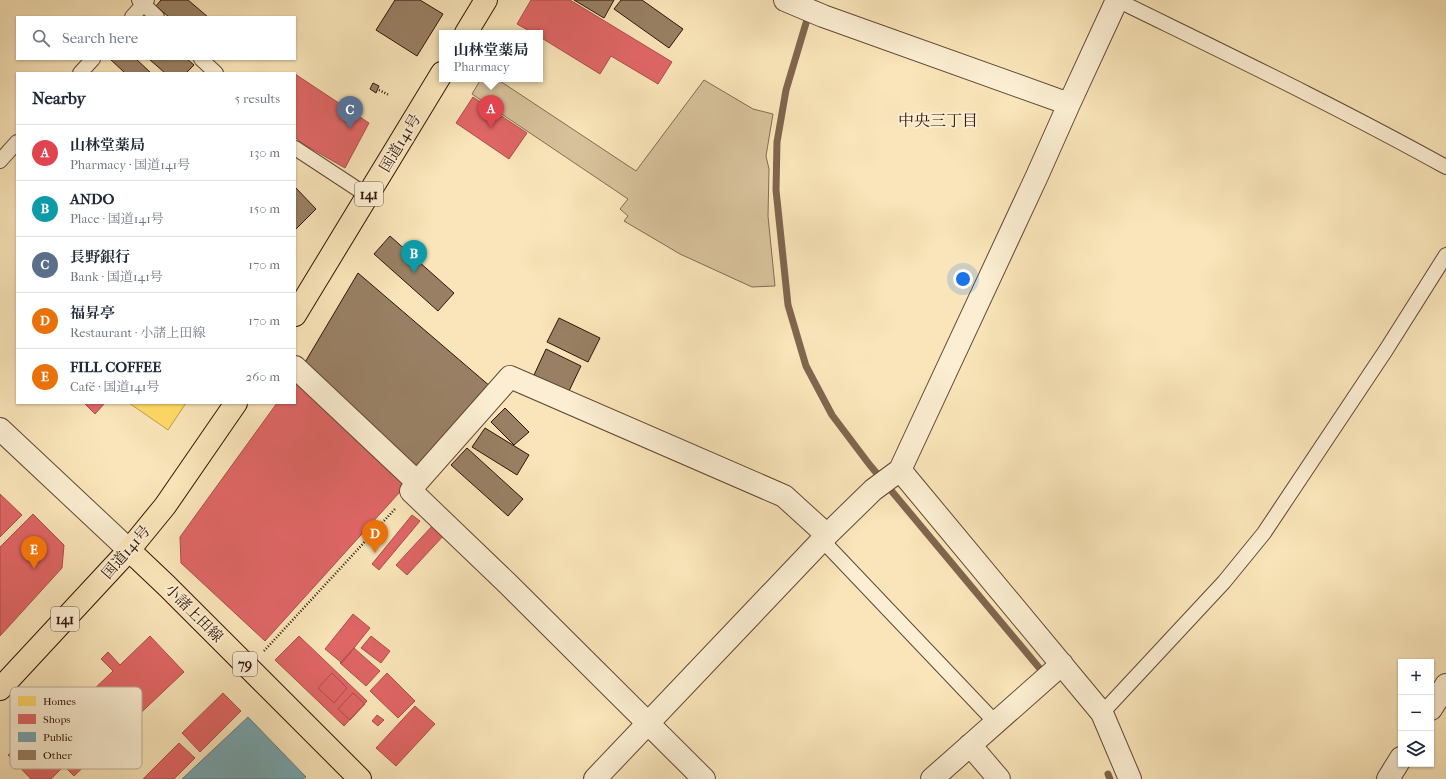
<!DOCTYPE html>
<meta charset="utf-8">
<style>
body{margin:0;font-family:"IM FELL French Canon","Noto Serif JP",serif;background:#f2f2f3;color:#1f2937}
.controls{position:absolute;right:12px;bottom:12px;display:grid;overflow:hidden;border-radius:0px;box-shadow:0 1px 3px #0004}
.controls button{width:36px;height:36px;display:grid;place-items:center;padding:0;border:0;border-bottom:1px solid #e0e1e3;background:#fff;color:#1f2937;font:20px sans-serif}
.you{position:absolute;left:963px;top:279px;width:14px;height:14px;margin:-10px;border:3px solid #fff;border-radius:50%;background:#1a73e8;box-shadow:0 0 0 6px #1a73e833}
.badge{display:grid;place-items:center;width:26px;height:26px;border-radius:50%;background:#0f766e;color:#fff;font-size:13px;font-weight:700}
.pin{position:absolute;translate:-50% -33px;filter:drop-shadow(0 1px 2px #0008)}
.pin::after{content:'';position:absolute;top:21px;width:14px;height:12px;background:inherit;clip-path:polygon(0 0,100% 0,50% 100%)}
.popup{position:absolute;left:439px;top:30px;width:104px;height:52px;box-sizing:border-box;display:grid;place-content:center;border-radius:0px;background:#fff;filter:drop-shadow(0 1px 3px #0005);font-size:13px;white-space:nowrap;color:#747a83}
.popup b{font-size:15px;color:#1f2937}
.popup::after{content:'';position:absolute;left:50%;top:100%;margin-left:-8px;border:8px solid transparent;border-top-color:#fff}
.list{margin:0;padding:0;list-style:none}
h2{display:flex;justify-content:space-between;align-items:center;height:52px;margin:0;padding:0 16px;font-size:17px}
h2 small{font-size:13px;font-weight:400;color:#747a83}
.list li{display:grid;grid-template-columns:26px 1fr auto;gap:12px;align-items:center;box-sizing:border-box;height:56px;padding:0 16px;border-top:1px solid #e0e1e3}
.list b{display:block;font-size:15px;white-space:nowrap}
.list p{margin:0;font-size:13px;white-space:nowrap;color:#747a83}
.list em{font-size:13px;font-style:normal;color:#747a83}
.icon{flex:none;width:22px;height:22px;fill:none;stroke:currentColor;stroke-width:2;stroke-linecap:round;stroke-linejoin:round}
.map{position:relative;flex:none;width:1446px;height:779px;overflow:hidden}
.search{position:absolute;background:#fff;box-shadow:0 1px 3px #0004;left:16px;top:16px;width:280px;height:44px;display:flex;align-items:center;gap:10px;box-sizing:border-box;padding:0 14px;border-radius:0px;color:#747a83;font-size:15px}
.panel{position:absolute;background:#fff;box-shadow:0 1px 3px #0004;left:16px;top:72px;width:280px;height:332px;border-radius:0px}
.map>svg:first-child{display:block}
.green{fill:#d7c19b;stroke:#846a52}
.homes{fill:#ffd966;stroke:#c19e4a}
.shops{fill:#e06666;stroke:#ac4d4a}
.public{fill:#76a5af;stroke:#61797d}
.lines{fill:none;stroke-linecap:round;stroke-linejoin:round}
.stream{stroke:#80664e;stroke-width:7}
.building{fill:#998064;stroke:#311308}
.service-casing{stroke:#634834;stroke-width:16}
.minor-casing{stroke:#634834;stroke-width:24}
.tertiary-casing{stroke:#634834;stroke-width:24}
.primary-casing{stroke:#311308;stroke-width:24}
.trunk-casing{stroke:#311308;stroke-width:24}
.path{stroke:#311308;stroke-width:2.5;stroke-dasharray:1 2;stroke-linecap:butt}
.service{stroke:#fbeed2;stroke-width:14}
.minor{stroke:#fbeed2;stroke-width:22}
.tertiary{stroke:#fbeed2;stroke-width:22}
.primary{stroke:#f9e5b9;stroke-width:22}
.trunk{stroke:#f9e5b9;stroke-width:22}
.labels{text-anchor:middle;stroke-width:4;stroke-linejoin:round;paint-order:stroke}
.shield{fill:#fbeed2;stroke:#6e5545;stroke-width:1}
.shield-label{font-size:14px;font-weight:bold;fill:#311308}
.street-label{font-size:15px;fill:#311308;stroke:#fbeed2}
.neighbourhood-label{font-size:16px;fill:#311308;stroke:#fbeed2}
.key{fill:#fbeed2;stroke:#beac95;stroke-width:1}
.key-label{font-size:11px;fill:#311308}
</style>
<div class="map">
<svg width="1446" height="779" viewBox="0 0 1446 779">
<rect width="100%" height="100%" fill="#f9e5b9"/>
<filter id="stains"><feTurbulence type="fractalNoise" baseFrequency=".005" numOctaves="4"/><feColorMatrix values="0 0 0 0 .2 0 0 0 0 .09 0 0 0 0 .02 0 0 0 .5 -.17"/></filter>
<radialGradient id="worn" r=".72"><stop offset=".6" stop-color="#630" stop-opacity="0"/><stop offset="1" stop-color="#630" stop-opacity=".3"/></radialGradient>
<path class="green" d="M481,79H497L636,171L704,80L753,109L773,114L766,156L769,169L768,216L775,286L752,287L680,254L624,221L628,216L620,209L628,199L472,94Z"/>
<path class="homes" d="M129,403H186L168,430Z"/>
<path class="shops" d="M531,0H570L672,62L658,84L611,56L600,74L540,37V33H533L517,24Z
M295,74L369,123L345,168L300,142L295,137Z
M473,97L527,133L509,159L456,123Z
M295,378L408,483L265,641L181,563L180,537L277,403H295Z
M84,403H105L95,414Z
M0,494L22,515L0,537Z
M33,514L64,545L62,568L0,636V547Z
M412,515L420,521L379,570L372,564Z
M434,524L445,534L407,575L396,565Z
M353,614L370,628L342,663L325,649Z
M150,636L184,672L74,776L64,766L51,779H31L8,755L35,730L43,739L59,725L48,713L57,704L68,714L113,671L101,659L108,652L120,665Z
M299,636L367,701L344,726L275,660Z
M371,636L390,651L381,663L361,648Z
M354,648L380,671L366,686L340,663Z
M332,673L347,688L334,703L318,688Z
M387,673L415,701L398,718L370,691Z
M223,693L241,711L200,752L182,733Z
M353,693L365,704L350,720L338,709Z
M415,706L435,724L396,766L376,748Z
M377,715L384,720L378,726L372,721Z
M179,743L195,758L174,779H143Z"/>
<path class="public" d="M248,717L306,777L303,779H182Z"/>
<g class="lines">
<path class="stream" d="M809,13L786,90L777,142L776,190L788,305L806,366L832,415L869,464L1041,670
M1108,774L1110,779"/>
</g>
<path class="building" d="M161,0H188L208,17H169L156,6Z
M395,0H420L443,14L417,56L376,30Z
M574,0H614L604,18Z
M621,0H642L683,29L669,48L614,9Z
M110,59H136L151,73H125Z
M149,59H187L194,65L186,73H165Z
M373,83L379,86L376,93L370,89Z
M295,187L316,209L295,230Z
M390,236L454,293L438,311L374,254Z
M358,273L491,387L420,471L304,364Z
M559,318L600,338L588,362L547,342Z
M546,349L581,366L569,391L534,375Z
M505,408L529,432L514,445L491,422Z
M485,428L529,455L517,475L472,447Z
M467,448L523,499L508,516L451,465Z"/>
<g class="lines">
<g class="service-casing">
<path id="service" d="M139,0L157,17
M1117,0C1227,54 1338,107 1446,167
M132,17L147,0
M201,59L216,73
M80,73L93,59
M295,148L368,196
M0,161L17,142
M822,540L996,723
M1102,713L1224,582L1264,533L1386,350L1446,255"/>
</g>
<g class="minor-casing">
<path id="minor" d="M785,0L823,16L1069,104
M295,367L417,482
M900,470L1102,713L1130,779
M970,745L999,779
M595,779L827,535L873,490L900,470L1037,176L1069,104L1117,0
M704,779L508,584L411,491L417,482L510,377L784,496L827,535
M932,779L1062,664"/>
</g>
<g class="tertiary-casing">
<path id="tertiary" d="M0,429L129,550
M1431,709L1446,685
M1388,779L1401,758"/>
</g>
<g class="primary-casing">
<path id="primary" d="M129,550L167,586L360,779"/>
</g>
<g class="trunk-casing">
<path id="trunk" d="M466,33L486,0
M295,315L442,73
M0,689L129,550L165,506L236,403"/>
</g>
<path class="path" d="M379,90L389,95
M264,651L395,509"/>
<use href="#service" class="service"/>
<use href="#minor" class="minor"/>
<use href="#tertiary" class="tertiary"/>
<use href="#primary" class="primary"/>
<use href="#trunk" class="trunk"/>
</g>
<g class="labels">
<g class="shield">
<rect x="355" y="182" width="28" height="24" rx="3"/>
<rect x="51" y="607" width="28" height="24" rx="3"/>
<rect x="233" y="652" width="24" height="24" rx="3"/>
</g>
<g class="shield-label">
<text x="369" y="199">141</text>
<text x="65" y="624">141</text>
<text x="245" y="669">79</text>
</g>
<g class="street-label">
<text transform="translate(400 143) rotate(-59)" y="5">国道141号</text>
<text transform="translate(126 552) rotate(-49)" y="5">国道141号</text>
<text transform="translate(194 613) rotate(45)" y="5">小諸上田線</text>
</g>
<g class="neighbourhood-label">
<text x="938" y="126">中央三丁目</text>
</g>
</g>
<rect x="10" y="687" width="132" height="82" rx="6" class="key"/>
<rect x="18" y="696" width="18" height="10" fill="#ffd966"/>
<rect x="18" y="714" width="18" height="10" fill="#e06666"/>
<rect x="18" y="732" width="18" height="10" fill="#76a5af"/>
<rect x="18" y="750" width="18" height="10" fill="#998064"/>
<g class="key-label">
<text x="43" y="705">Homes</text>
<text x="43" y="723">Shops</text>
<text x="43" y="741">Public</text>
<text x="43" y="759">Other</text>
</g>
<rect width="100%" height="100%" filter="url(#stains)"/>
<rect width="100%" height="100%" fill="url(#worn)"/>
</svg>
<div class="controls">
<button>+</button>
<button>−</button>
<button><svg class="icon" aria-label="layers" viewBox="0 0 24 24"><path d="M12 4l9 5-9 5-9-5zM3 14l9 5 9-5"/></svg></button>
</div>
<div class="you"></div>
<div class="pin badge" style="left:491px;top:128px;background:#e0444e">A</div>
<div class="popup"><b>山林堂薬局</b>Pharmacy</div>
<div class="pin badge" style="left:414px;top:273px;background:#0f9aa8">B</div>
<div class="pin badge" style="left:350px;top:129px;background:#5c6f8a">C</div>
<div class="pin badge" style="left:375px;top:553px;background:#e8710a">D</div>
<div class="pin badge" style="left:34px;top:569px;background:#e8710a">E</div>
<div class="search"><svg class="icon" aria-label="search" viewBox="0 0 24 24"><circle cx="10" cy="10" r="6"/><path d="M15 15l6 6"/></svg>Search here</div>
<section class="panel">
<h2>Nearby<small>5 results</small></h2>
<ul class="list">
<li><span class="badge" style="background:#e0444e">A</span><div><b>山林堂薬局</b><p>Pharmacy · 国道141号</p></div><em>130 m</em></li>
<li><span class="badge" style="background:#0f9aa8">B</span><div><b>ANDO</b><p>Place · 国道141号</p></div><em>150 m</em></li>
<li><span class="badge" style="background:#5c6f8a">C</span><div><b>長野銀行</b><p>Bank · 国道141号</p></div><em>170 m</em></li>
<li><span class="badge" style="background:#e8710a">D</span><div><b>福昇亭</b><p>Restaurant · 小諸上田線</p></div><em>170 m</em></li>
<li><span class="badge" style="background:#e8710a">E</span><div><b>FILL COFFEE</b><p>Café · 国道141号</p></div><em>260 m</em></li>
</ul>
</section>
</div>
